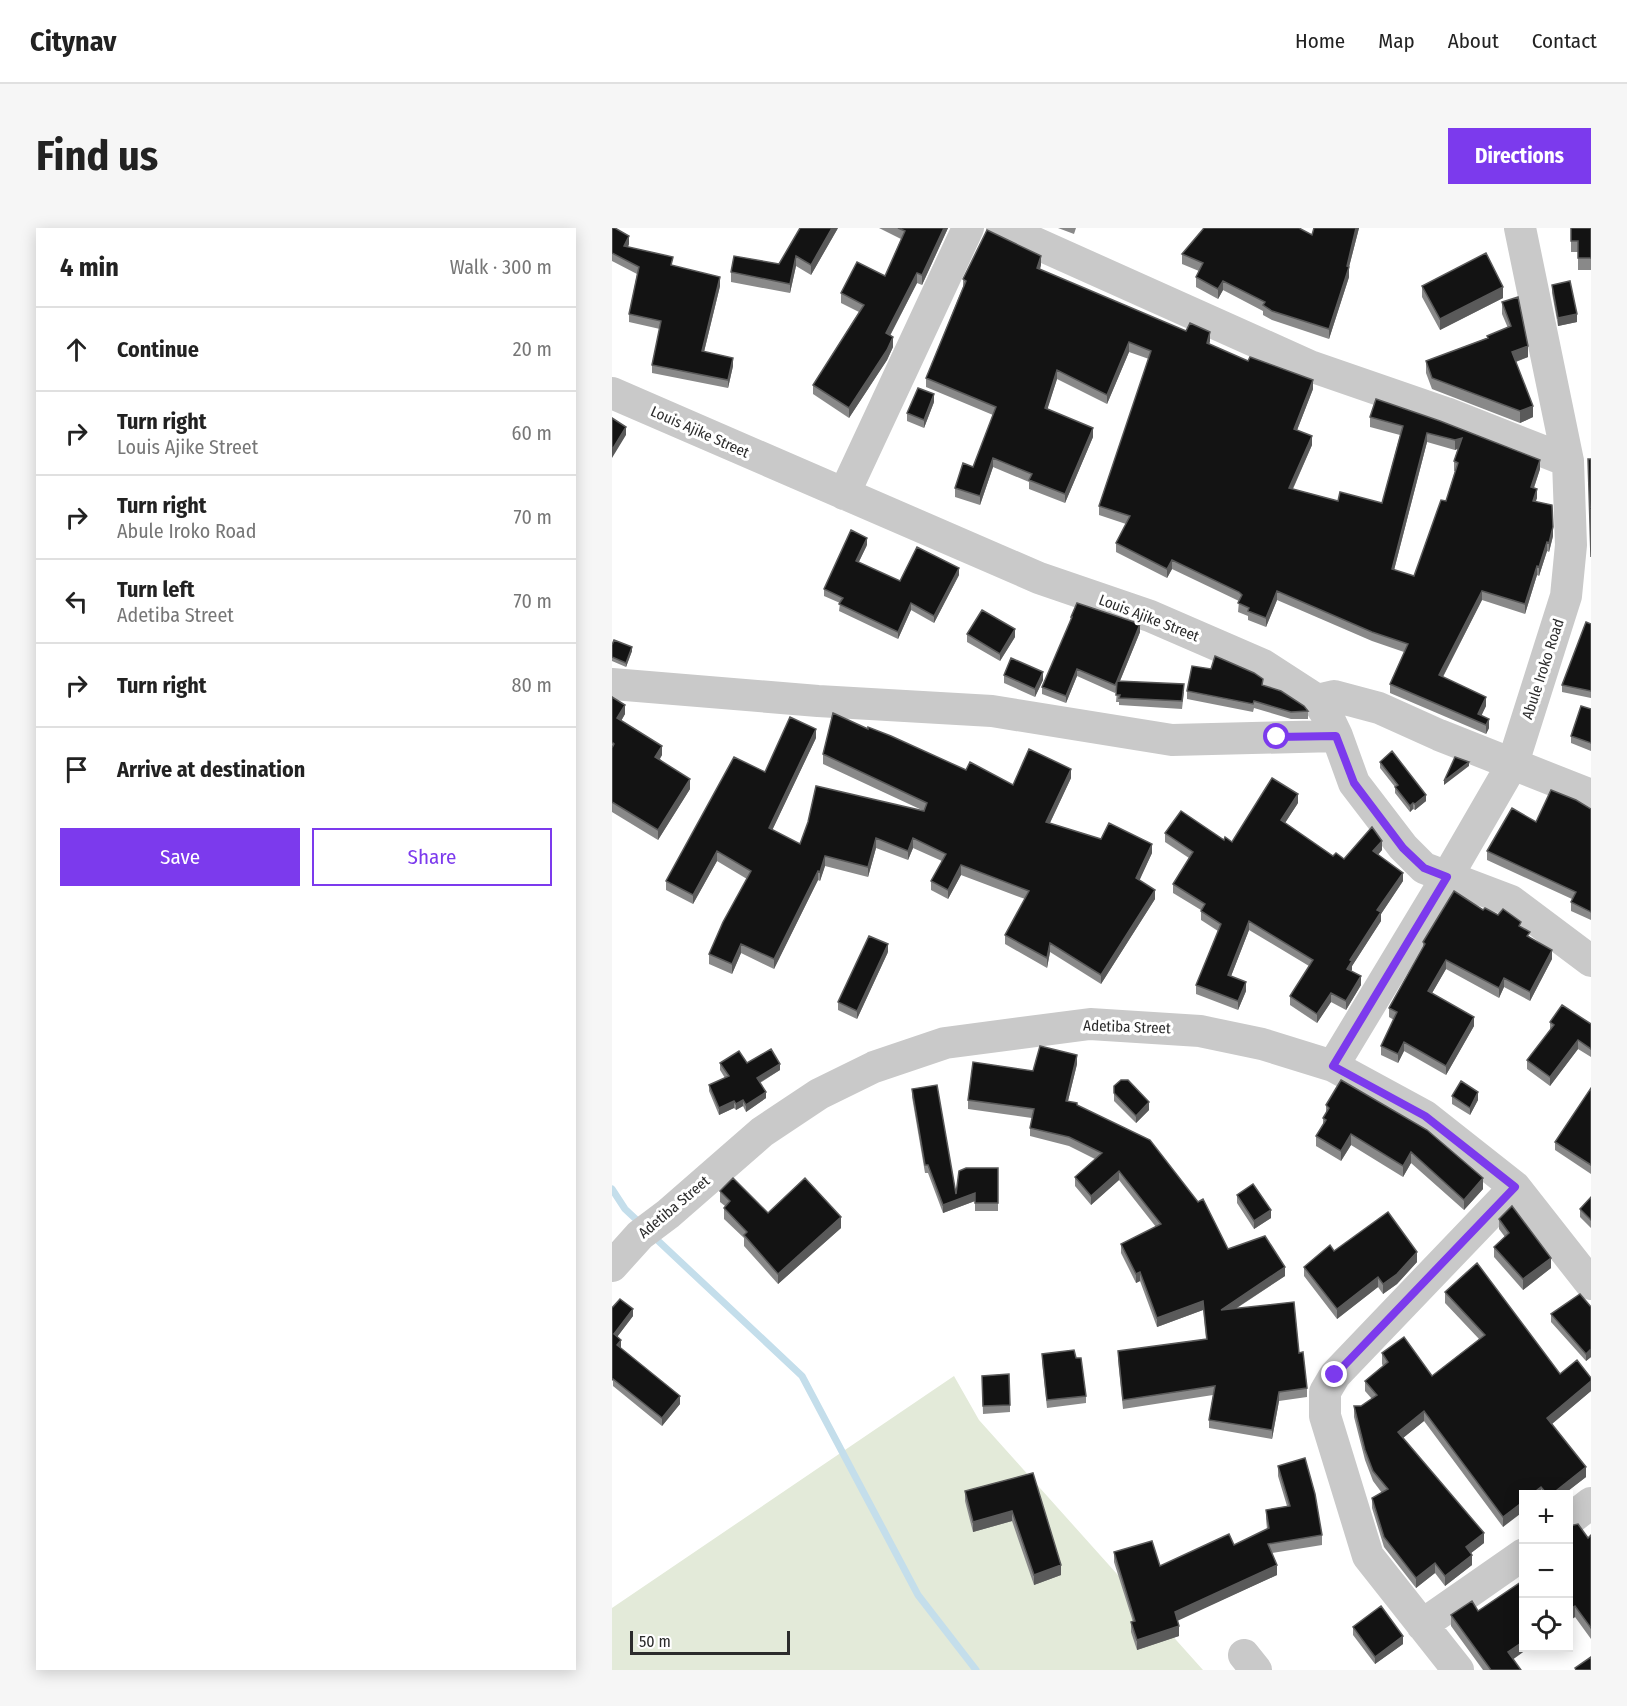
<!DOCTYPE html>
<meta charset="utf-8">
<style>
body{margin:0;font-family:"Fira Sans Condensed",sans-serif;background:#f6f6f6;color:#222}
.controls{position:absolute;right:18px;bottom:18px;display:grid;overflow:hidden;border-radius:0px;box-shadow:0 3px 15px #0003}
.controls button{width:54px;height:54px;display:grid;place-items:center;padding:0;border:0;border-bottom:2px solid #e0e0e0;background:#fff;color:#222;font:30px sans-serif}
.scale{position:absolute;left:18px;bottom:15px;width:160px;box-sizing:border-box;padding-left:6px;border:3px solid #2c2c2c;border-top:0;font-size:16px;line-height:21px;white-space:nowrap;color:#2c2c2c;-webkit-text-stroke:4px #fff;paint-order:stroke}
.stop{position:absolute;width:18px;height:18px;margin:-14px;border:4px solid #7c3aed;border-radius:50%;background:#fff}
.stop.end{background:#7c3aed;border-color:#fff;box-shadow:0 2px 6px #0008}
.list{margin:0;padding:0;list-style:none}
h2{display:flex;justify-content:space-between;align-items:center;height:78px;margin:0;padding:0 24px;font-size:26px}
h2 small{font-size:20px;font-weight:400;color:#767676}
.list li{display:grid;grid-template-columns:39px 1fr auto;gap:18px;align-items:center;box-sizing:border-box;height:84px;padding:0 24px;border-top:2px solid #e0e0e0}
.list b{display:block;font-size:22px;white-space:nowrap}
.list p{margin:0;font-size:20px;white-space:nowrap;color:#767676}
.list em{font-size:20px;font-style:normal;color:#767676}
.actions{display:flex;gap:12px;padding:18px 24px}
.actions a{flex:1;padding:14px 0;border:2px solid #7c3aed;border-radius:0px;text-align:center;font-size:21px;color:#7c3aed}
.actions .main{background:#7c3aed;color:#fff}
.icon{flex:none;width:33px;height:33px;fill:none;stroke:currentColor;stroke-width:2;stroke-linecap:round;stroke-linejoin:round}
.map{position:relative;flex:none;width:979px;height:1442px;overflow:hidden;border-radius:0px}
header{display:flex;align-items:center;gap:36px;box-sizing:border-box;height:84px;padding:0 30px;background:#fff;border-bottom:2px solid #e0e0e0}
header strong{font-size:28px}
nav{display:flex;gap:33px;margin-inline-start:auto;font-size:21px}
.intro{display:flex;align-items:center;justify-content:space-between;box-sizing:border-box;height:144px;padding:0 36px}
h1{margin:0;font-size:42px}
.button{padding:15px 27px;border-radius:0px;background:#7c3aed;color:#fff;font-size:21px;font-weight:700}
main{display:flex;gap:36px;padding:0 36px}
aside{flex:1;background:#fff;border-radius:0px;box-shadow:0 3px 15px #0003}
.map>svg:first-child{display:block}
.green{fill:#e3ead9}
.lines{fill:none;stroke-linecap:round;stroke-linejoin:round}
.stream{stroke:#c4deeb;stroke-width:7}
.minor{stroke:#c9c9c9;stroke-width:32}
.wall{fill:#898989;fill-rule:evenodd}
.shaded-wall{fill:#5a5a5a}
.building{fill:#131313;stroke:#5a5a5a;stroke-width:1.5;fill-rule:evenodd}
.route{stroke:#7c3aed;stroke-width:8}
.labels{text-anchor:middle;stroke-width:6;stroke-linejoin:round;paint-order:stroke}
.street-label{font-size:15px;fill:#2c2c2c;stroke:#fff}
</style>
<header>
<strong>Citynav</strong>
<nav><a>Home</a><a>Map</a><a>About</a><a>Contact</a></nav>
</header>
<div class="intro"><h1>Find us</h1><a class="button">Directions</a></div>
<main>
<aside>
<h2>4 min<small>Walk · 300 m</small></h2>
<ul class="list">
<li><svg class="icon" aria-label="ahead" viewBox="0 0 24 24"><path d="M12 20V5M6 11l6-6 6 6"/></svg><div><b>Continue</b></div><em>20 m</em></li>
<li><svg class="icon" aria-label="right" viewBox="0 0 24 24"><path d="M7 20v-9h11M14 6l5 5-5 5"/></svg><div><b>Turn right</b><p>Louis Ajike Street</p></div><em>60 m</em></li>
<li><svg class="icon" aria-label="right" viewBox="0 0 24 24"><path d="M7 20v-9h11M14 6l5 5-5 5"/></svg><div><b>Turn right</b><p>Abule Iroko Road</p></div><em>70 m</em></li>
<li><svg class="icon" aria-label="left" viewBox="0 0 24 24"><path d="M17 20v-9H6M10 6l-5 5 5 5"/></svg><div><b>Turn left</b><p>Adetiba Street</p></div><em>70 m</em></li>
<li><svg class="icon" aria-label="right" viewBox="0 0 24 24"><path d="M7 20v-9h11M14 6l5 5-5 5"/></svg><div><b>Turn right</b></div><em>80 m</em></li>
<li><svg class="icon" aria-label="arrive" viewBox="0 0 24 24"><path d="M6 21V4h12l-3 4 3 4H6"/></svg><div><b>Arrive at destination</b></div></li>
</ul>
<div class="actions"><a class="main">Save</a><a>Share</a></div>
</aside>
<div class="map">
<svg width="979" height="1442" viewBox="0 0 979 1442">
<rect width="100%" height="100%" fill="#fff"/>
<path class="green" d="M342,1148L367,1192L591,1442H0V1380Z"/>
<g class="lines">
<path class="stream" d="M0,961L13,981L29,996
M41,1008L190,1148L306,1367L364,1442"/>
<path class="minor" d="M390,0L698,138L834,185L956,233
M0,165L427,350L538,388L651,437L705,472L715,487L725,508L742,555L791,619L812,640L899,673L979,733
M232,266L356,0
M0,456L206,473L380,483L560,512L725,508
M705,472L722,468L767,480L827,507L979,567
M721,838L835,649L901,535L954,368L959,317L956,233L908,0
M0,1038L28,1007L56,986L150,904L207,866L262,839L333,815L478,796L588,803L650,816L721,838L813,888L903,959L979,1056
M957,1292L979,1275
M810,1397L912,1326
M632,1427L644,1442
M846,1442L756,1328L713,1188V1164L723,1147L903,959"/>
</g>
<path class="wall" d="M0,0L17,16L16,19L108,58L92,124L121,138L116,160L40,145V137L48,101L17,94V86L25,46L0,33Z
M226,0L199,47L184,38L178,65L119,54V44L167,36Z
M267,0H336L310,57L305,55L278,108L281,119L275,132L237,190L201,166V157L247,84L229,75V65L273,48L289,11Z
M446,0H464L462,6Z
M702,0H747L737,39V49L717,111L660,92L651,87V83L611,62L606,71L584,59V49L587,43L570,36V26L700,7Z
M959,0H979V42H966V24H959Z
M429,37L428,42L598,113L597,116L701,161L685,202L700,217L681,261L726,273L770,275L788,207L758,199V189L764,171L928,241L922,260L925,270L923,273L941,308L937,324L935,323L927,348L925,347L913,386L870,372L831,449L874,478L869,487L877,500L874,506L778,465V456L792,424L760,413L665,372L654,399L636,392V388L626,384L627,373L560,341L555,350L504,324V315L514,296L487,287V278L537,131L517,124L495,176L445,151L435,181L481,209L453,275L417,261V254L381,239L368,277L343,269V260L361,239L381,187L314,159V150L351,59V51ZM815,214L843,222L846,220L842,233V243H843L834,273L802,348L782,342Z
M940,57L965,94L946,98L940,65Z
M810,58L891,70L828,102L810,69Z
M890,74L916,129L904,134L921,189L908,195L820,161L814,145V133L875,110V108L896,100L890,86Z
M322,174L312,200L295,193V185Z
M255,317L246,335L288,353L347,347L322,395L299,382L286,411L227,383L228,375L212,368V361Z
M459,389L528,404L508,453L572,464L570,481L507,477V474H504L505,462L503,465L465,448L454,475L430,466V459L459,393Z
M979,396V470L950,464V457Z
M355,406L403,409L388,433L355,414Z
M0,417L20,423L14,439L0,433Z
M392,447L431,452L423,469L392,455Z
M651,457L696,483V491H679L642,480L641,484L575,471V463Z
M0,469L13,486L9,493L50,527L48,531L78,561L46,612L0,584Z
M979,481V523L959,515V508Z
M256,501L354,542L401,557L459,550L438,595L489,611L540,625L527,652L543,671L489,756L438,724L435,740L393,716V707L413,671L349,647L336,671L319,662V653L330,633L301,620L296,632L264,620L256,649L213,638L208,653L206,652L162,741L129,725L120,746L97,736V726L135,651L105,633L81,676L54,662V653L153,544L204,510L160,602L188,616L312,583L211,536V526Z
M768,534L814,573L803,582L801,581L798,584L783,565V559L768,540Z
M686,575L673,595L721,628L732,631L770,622L766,627L791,653L769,686V693L740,738L739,743L749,757L734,782L719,774L705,795L678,777V768L697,738L637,702L619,748L634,763L626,782L584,766V757L606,703L589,692V682L561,665V656L577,630L553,614V605L620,614Z
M979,581V692L959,683V674L960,671L875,632V623L924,594Z
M871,682L909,700L940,731L918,773L892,759L887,770L834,741L820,765L862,798L834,847L792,823L786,835L769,827V818L782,792L777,789V780L811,719V714Z
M276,724L245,791L226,782V774Z
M938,794L979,796V829L966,821L938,858L915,841V832L938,802Z
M108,835H135L168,842L148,855L154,870L134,884L131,878L124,882L122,880L107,887L97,863V857L113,850L108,842Z
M465,836L456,873L465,877L616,1021L673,1048L625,1080L687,1125L695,1160V1169L667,1173L660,1211L597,1200V1192L601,1167L511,1181L506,1132V1123L594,1111L591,1082L545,1099L528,1053L524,1055L509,1025V1016L544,999L507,952L479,977L463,958V949L483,931L457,918L418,908V900L420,890L356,881V872L421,843Z
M502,858L537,882L524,895L502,873Z
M979,860V946L943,922V914Z
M300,861L344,966L386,940V983H363V973L331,985L316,945H313L300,869Z
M840,868L866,872L858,887L840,876Z
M714,877L871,961L852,982L799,935L791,949L739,917L729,933L704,918V908L711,897V890L714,885Z
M108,963L156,985L229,1000L166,1056L132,1018V1010L112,991V980L113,978L108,974Z
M625,967L659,990L642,1001L625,975Z
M979,969V1000L968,989V981Z
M887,991L939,1040L911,1062L882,1029V1019L893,1009L887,1001Z
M722,1023L805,1034L785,1056L771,1066L766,1059L725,1091L692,1048V1039Z
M833,1064L948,1146L979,1150V1163L940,1196L974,1249L952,1266H912L891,1299L812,1193L791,1210L872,1315L859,1325L860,1337L833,1358L823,1345L804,1360L772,1319L760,1280V1270L770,1265L761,1253L753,1232L742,1189V1178H749L760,1171L753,1163V1153L771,1138L770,1136V1125L820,1148L867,1111L833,1075Z
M979,1079V1129L974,1133L939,1094V1086Z
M0,1080L21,1088L5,1109L9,1120L68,1176L50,1198L1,1158Z
M430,1126L474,1168V1175L435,1180L430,1134Z
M370,1148L398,1177V1184L371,1186Z
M666,1238L710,1307V1317L660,1325L665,1347L565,1392L567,1408L525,1422L519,1404V1394H521L502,1334V1324L548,1338L622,1317L655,1301L654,1291V1282L675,1278L666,1248Z
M421,1245L449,1347L422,1357L400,1293L361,1304L353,1273V1263Z
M957,1298L976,1310L979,1307V1411L963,1389L957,1393Z
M839,1387L901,1431L909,1442H871L839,1398Z
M741,1399L791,1416L763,1436L741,1407Z"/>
<path class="shaded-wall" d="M220,0H226L199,47V37Z
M332,0H336L310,57V47Z
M744,0H747L737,39V49L717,111V101L735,38Z
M17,8V16L12,27V18Z
M184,28V38L178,65V56Z
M429,28V37L425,49V40Z
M305,45V55L274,115V105Z
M108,49V58L90,132V123Z
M611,53V62L606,71V61Z
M891,59V70L828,102V91Z
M965,86V94L946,98V90Z
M598,104V113L595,124V115Z
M281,109V119L275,132L237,190V180Z
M517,114V124L495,176V167Z
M916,118V129L900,135V124Z
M121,130V138L116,160V152Z
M445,142V151L433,189V180Z
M701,152V161L682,210V201Z
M322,166V174L312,200V192Z
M921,178V189L908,195V183Z
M14,199V207L0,230V222Z
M481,200V209L453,275V266Z
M815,205V214L780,350V341Z
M700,208V217L677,269V260Z
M850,210V219L843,222V212Z
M381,230V239L368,277V268Z
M928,232V241L919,268V259Z
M925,261V270L921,282V273Z
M941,299V308L937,324V315Z
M255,310V317L244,340V333Z
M935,314V323L927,348V339Z
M560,332V341L555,350V341Z
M925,338V347L913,386V376Z
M347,340V347L322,395V388Z
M665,363V372L654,399V390Z
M870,363V372L827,456V447Z
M299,375V382L286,411V404Z
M528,396V404L505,460V453Z
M403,401V409L388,433V426Z
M20,419V423L14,439V435Z
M465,441V448L454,475V468Z
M431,444V452L423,469V461Z
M874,469V478L866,495V486Z
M13,477V486L5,500V490Z
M877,491V500L874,506V497Z
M204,501V510L157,609V600Z
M50,518V527L43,538V529Z
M857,534V538L832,557V553Z
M459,541V550L434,603V594Z
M78,551V561L46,612V602Z
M686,566V575L669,601V592Z
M814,567V573L803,582V576Z
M801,575V581L798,584V578Z
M264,610V620L256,649V639Z
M301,610V620L296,632V623Z
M770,613V622L761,632V623Z
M540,616V625L524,660V650Z
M105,623V633L81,676V667Z
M213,628V638L208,653V644Z
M349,637V647L336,671V662Z
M206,643V652L162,741V731Z
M791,645V653L769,686V693L740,738V742L735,749V741L738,732L765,682Z
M543,662V671L489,756V747Z
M637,693V702L616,756V747Z
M438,715V724L435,740V730Z
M129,716V725L120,746V736Z
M276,716V724L245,791V783Z
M940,722V731L918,773V764Z
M834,732V741L816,772V763Z
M749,748V757L734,782V773Z
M892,750V759L887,770V760Z
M634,754V763L626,782V773Z
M719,765V774L705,795V786Z
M862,789V798L834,847V838Z
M966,812V821L938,858V849Z
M792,814V823L786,835V826Z
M465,827V836L454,881V873Z
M168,836V842L145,856V850Z
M154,864V870L134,884V877Z
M866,864V872L858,887V880Z
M131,872V878L124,882V876Z
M122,873V880L107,887V880Z
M537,874V882L524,895V888Z
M739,906V917L729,933V923Z
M799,924V935L791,949V938Z
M507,943V952L479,977V968Z
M871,950V961L852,982V972Z
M363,965V973L331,985V977Z
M659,982V990L642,1001V993Z
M229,989V1000L166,1056V1046Z
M805,1024V1034L785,1056L771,1066V1056Z
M939,1030V1040L911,1062V1051Z
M673,1039V1048L609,1090V1082Z
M528,1044V1053L524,1055V1046Z
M766,1049V1059L725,1091V1081Z
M591,1073V1082L545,1099V1090Z
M21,1081V1088L2,1113V1106Z
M9,1112V1120L5,1125V1117Z
M979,1121V1129L974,1133V1126Z
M979,1153V1163L935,1200V1190Z
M667,1164V1173L660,1211V1202Z
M68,1168V1176L50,1198V1190Z
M812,1183V1193L786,1214V1204Z
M974,1239V1249L952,1266H940Z
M929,1259V1266H920Z
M912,1273V1283L891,1299V1289Z
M400,1283V1293L361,1304V1294Z
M872,1305V1315L854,1329V1319Z
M860,1327V1337L833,1358V1348Z
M823,1335V1345L804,1360V1350Z
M449,1337V1347L422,1357V1347Z
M665,1337V1347L563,1394V1384Z
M963,1378V1389L957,1393V1382Z
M567,1398V1408L525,1422V1412Z
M791,1408V1416L763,1436V1429Z
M912,1413V1419H918L896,1435V1424Z"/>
<path class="building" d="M0,0H3L17,8L12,18L61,29L59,37L108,49L90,123L121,130L116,152L40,137L49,93L17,86L27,39L0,25Z
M188,0H220L199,37L184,28L178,56L119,44L122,28L167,36Z
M286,0H332L310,47L305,45L274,105L281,109L275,122L237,180L201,157L252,77L229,65L245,34L273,48L293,3Z
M592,0H687L700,7L702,0H744L735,38L737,39L717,101L660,83L651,77L653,74L611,53L606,61L584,49L591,35L570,26Z
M959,0H979V30H966V13H959Z
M375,2L429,28L425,40L574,103L578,95L598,104L595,115L636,133L638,129L701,152L682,201L700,208L677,260L726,273L728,264L770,275L791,198L758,189L764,171L828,193L928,232L919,259L925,261L921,273L940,277L941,299L937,315L935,314L927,339L925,338L913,376L870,363L827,447L874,469L866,486L877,491L874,497L778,456L796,416L760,404L665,363L654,390L636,383L637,380L626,375L630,367L627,364L560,332L555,341L504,315L518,288L487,278L539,123L517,114L495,167L445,142L433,180L481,200L453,266L417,252L420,246L381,230L368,268L343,260L351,235L361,239L384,179L314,150L354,53L351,51ZM815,205L843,212L850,210L842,233L846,235L834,273L829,272L802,348L780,341Z
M874,25L891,59L828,91L810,58Z
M958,53L965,86L946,90L940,57Z
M906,69L916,118L900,124L921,178L908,183L820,150L814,133L876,110L875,108L899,98L890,74Z
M306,160L322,166L312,192L295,185Z
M0,190L14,199L0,222Z
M976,231H979V329Z
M239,302L255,310L244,333L288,353L305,319L347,340L322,388L299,375L286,404L227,376L231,370L212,361Z
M465,375L528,396L505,453L572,456L570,473L507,470L508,467H504L505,453L503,457L465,441L454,468L430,459L460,389H459Z
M370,382L403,401L388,426L355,406Z
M974,394L979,396V463L950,457Z
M2,412L20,419L14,435L0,429V417Z
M603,428L642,445L651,451L650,457L669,463L692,478L696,483L679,484L642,473L641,476L575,463L580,438L599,441Z
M399,430L431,444L423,461L392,447Z
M0,469L13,477L5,490L50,518L43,529L78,551L46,602L0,574V520L2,516L0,514Z
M969,478L979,481V515L959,508Z
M221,485L256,501V499L279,508L354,542L358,534L401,557L417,521L459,541L434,594L489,611L497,595L540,616L524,650L543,662L489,747L438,715L435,730L393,707L417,663L349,637L336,662L319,653L334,626L301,610L296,623L264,610L256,639L213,628L208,644L206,643L162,731L129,716L120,736L97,726L111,694L139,643L105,623L81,667L54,653L122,529L153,544L178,489L204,501L157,600L188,616L196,594L204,558L312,583L315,575L211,526Z
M780,523L814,567L803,576L801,575L798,578L783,559L786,557L768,534Z
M843,529L857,534L832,553Z
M660,550L686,566L669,592L721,628L724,625L732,631L760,599L770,613L761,623L791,645L765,682L769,684L738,732L740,733L735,741L749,748L734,773L719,765L705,786L678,768L701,732L637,693L616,747L634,754L626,773L584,757L609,696L589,683L593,676L561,656L581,624L553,605L569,583L612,612L613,609L620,614Z
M939,562L964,572L979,581V684L959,674L964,664L875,623L900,580L924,594Z
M842,663L871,682L873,680L886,687L891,681L909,694L907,698L918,704L915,708L940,722L918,764L892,750L887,760L834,732L816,763L862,789L834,838L792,814L786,826L769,818L785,784L777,780L813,716L811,714Z
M257,708L276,716L245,783L226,774Z
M950,777L979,796V821L966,812L938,849L915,832L942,797L938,794Z
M428,818L465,827L454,873L465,875V877L538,912L586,974L591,971L616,1021L653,1008L673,1039L609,1082L682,1074L687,1125L691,1124L695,1160L667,1164L660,1202L597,1192L603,1158L511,1172L506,1123L595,1111L591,1073L545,1090L528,1044L524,1046L509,1016L549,996L507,943L479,968L463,949L490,925L457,909L418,900L422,881L356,872L361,834L421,843Z
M159,821L168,836L145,850L154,864L134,877L131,872L124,876L122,873L107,880L97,857L117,848L108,835L127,823L135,835Z
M509,852H516L537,874L524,888L502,865V858Z
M729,852L815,902L871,950L852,972L799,924L791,938L739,906L729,923L704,908L714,892L711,890L717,880L714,877Z
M849,853L866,864L858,880L840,868Z
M325,857L344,966L347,943L354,940H386V975H363V965L331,977L316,937H313L300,861Z
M979,860V937L943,914Z
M121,950L156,985L193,950L229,989L166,1046L132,1007L135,1004L112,980L118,973L108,963Z
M641,956L659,982L642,993L625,967Z
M979,969V992L968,981Z
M900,978L939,1030L911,1051L882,1019L897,1005L887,991Z
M776,984L805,1024L785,1046L771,1056L766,1049L725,1081L692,1039L718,1017L722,1023Z
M865,1035L948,1146L965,1132L979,1150V1153L935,1190L974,1239L940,1266H935L929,1259L920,1266H912V1273L891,1289L812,1183L786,1204L872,1305L854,1319L860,1327L833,1348L823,1335L804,1350L772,1309L760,1270L776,1261L761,1243L753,1222L742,1178H749L765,1167L753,1153L776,1134L770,1125L792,1109L820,1148L873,1107L833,1064Z
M968,1066L979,1079V1121L974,1126L939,1086Z
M8,1071L21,1081L2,1106L9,1112L5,1117L68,1168L50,1190L1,1151L0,1152V1080Z
M462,1122L464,1130H469L474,1168L435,1172L430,1126Z
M397,1146L398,1177L371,1178L370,1148Z
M693,1230L703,1266L710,1307L656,1316L665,1337L563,1384L567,1398L525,1412L519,1394L523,1393L502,1324L540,1313L548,1338L617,1306L622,1317L657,1300L654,1282L678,1278L666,1238Z
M421,1245L449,1337L422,1347L400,1283L361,1294L353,1263Z
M966,1296L976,1310L979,1307V1400L963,1378L957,1382V1298Z
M912,1352V1413L896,1424L909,1442H879L839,1387L860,1373L866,1383Z
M769,1378L791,1408L763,1429L741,1399Z
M979,1429V1442H964L963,1440Z"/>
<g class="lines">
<path class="route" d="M665,509L724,508L742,555L791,620L812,640L835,649L721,838L813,888L903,959L723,1147"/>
</g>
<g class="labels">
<g class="street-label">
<text transform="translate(88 204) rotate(24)" y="5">Louis Ajike Street</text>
<text transform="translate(537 390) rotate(21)" y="5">Louis Ajike Street</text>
<text transform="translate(931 441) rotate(-72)" y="5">Abule Iroko Road</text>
<text transform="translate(515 799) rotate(2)" y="5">Adetiba Street</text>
<text transform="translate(62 979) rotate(-40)" y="5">Adetiba Street</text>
</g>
</g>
</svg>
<div class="controls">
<button>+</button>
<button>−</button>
<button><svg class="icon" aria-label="locate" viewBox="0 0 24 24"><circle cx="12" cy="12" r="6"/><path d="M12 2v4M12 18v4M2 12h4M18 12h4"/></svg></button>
</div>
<div class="scale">50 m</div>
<div class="stop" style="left:665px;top:509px"></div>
<div class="stop end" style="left:723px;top:1147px"></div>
</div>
</main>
